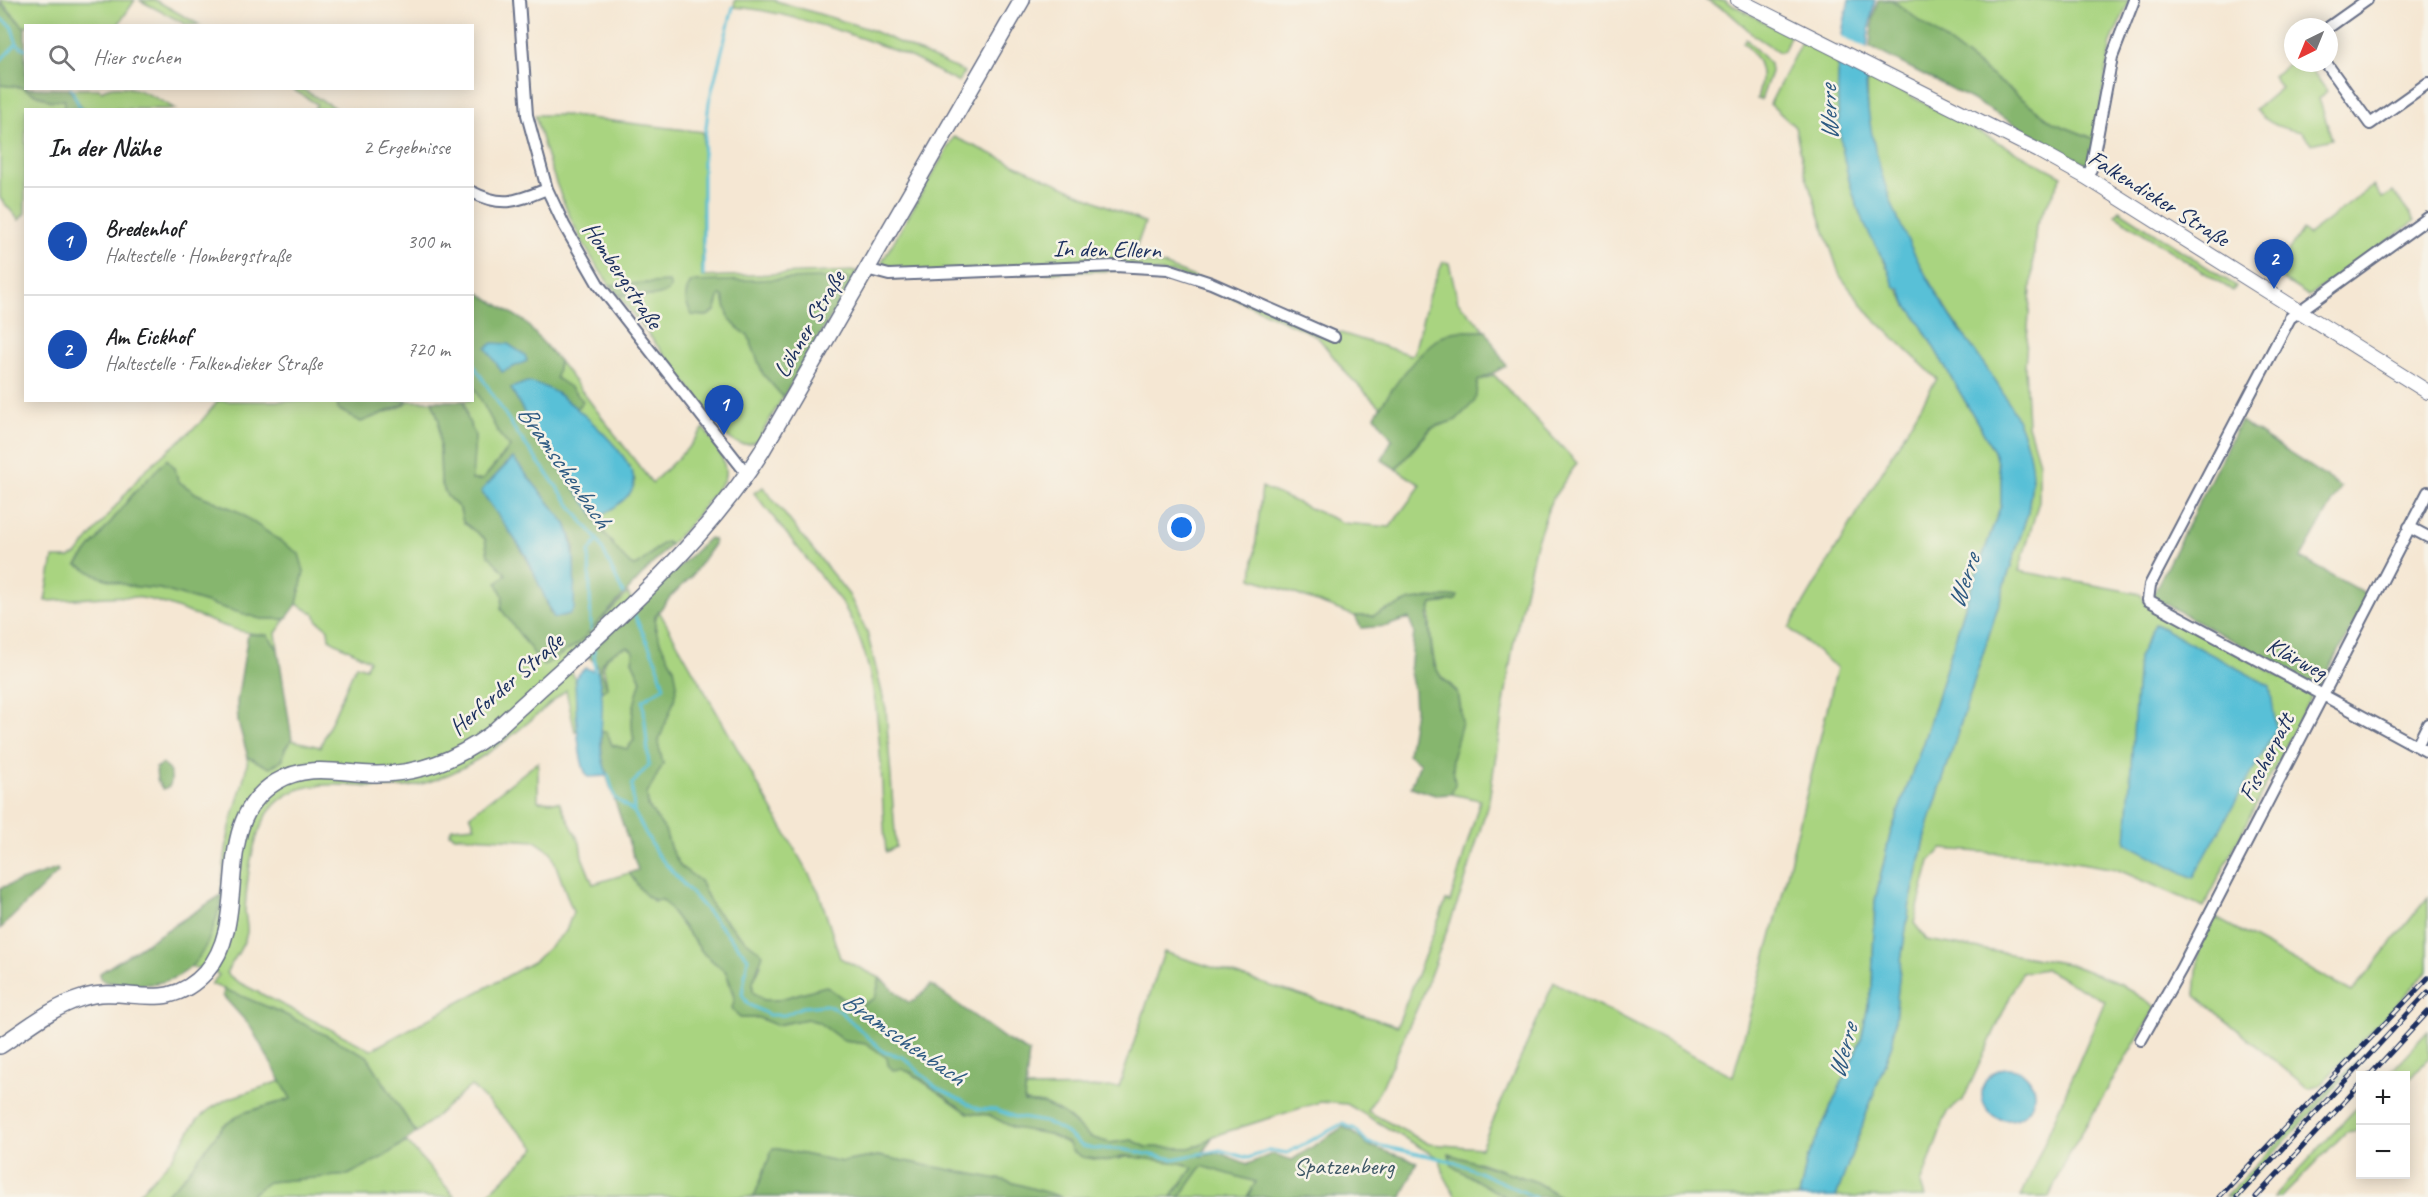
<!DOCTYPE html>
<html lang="de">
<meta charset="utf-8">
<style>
body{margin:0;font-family:Caveat,sans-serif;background:#f2f2f2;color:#202124}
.controls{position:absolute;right:18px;bottom:18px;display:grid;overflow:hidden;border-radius:0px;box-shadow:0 3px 15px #0003}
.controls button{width:54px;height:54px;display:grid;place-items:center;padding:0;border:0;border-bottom:2px solid #e0e0e0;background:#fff;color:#202124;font:30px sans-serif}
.compass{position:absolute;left:2284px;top:18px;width:54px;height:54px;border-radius:50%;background:#fff;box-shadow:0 3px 15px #0003;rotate:223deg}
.you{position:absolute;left:1182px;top:528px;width:21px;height:21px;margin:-15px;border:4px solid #fff;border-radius:50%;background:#1a73e8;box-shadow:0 0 0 9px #1a73e833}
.badge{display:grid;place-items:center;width:39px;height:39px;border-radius:50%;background:#c8321e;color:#fff;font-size:20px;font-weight:700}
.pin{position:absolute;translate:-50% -50px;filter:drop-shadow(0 2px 3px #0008)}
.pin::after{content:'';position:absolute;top:32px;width:21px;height:18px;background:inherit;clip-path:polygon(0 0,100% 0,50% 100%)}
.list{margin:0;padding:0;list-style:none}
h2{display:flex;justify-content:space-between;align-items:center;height:78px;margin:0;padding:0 24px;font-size:26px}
h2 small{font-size:20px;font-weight:400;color:#757577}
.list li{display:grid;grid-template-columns:39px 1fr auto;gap:18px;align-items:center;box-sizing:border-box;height:108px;padding:0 24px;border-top:2px solid #e0e0e0}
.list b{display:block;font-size:22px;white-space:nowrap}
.list p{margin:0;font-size:20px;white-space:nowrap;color:#757577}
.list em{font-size:20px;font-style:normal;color:#757577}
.icon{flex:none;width:33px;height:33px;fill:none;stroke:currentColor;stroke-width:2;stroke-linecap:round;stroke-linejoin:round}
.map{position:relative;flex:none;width:2428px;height:1197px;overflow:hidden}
.search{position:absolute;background:#fff;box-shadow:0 3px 15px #0003;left:24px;top:24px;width:450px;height:66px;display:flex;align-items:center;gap:15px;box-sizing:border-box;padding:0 21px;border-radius:0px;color:#757577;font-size:22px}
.panel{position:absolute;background:#fff;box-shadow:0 3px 15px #0003;left:24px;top:108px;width:450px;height:294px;border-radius:0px}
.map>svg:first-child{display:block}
.green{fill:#a9d480;stroke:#62826f;stroke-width:1.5}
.forest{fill:#86b66e;stroke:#507266;stroke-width:1.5;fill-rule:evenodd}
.water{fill:#59c0d7;stroke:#3a789a;stroke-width:1.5}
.pier{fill:#f5e7d3}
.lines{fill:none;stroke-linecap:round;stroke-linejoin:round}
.stream{stroke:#59c0d7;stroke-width:3}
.minor-casing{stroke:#676f87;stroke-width:14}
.tertiary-casing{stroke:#676f87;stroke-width:16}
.secondary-casing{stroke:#676f87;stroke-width:18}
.minor{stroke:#fff;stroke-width:10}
.tertiary{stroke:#fff;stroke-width:14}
.secondary{stroke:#fff;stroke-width:15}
.rail-casing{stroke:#1b2f5e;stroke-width:5}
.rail{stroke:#f7f3e8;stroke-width:3;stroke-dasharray:9;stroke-linecap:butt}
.labels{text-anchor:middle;stroke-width:5;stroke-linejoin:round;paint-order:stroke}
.street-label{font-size:24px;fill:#1b2f5e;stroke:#f7f3e8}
.park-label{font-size:24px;fill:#3e5866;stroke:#f7f3e8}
.water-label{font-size:26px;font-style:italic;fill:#2e5a82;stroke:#f7f3e8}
</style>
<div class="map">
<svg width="2428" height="1197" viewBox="0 0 2428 1197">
<rect width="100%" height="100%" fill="#f7f3e8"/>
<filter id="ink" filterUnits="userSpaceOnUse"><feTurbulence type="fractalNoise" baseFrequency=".0167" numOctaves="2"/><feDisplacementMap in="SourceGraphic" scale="12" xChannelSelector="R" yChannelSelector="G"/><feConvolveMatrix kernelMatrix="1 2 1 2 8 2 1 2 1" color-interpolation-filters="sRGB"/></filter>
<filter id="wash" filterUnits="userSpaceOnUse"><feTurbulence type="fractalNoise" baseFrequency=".008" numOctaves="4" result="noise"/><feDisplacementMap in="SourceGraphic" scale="24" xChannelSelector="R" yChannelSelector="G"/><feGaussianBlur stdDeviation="1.35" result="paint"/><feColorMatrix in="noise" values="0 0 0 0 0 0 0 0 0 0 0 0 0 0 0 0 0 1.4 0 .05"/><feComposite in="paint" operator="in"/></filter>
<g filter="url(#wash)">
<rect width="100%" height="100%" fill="#f5e7d3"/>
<path class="green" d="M0,0H135L118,25L26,26L25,28Z
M139,0H155L200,25H187Z
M735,0H773L869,29L964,72L958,82C941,75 925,63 908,56C862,37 783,10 734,7Z
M1705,0H1724L1790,36L1784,51L1779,52L1755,36L1726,10Z
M1892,0H2130L2111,42L2095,139L2054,123Z
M1746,39L1770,64L1771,72L1761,100L1757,99C1765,73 1762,61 1743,42Z
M1801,42L1837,61L1844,149L1854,196L1861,217L1908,308L1914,313L1994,451L2001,478V505L1968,597L1924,740L1890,835L1875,901L1872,987L1861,1040L1807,1160L1799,1197H1561L1534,1181L1478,1162L1452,1166L1505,1197H1456L1444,1175L1440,1159L1347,1104L1320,1102L1213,1136L1201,1145L1189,1148L1146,1147L1132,1140L1110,1143L1090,1137L1064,1114L1043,1104L1023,1102L1026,1088L1119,1087L1164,952L1397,1026L1446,901L1450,902L1480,800L1451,794C1456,781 1451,771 1452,758C1454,736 1468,713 1456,691C1452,684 1444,681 1440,675C1431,663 1428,618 1432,604L1444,603L1457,596L1411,600L1373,616H1355L1252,578L1262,487L1343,523L1390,527L1421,485L1396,469L1432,428L1456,420L1478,381L1494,375L1577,463L1551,501L1535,547L1513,646L1489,800L1463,888L1422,997L1382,1087L1367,1111L1429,1144L1481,1148L1554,982L1733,1076L1779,908L1837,668L1789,628L1937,379L1871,316L1840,276L1805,173L1795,127L1770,104Z
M2293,61L2307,63L2327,91L2319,99L2332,139L2312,144L2302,132C2283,129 2268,124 2255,110L2281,88L2273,76Z
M1867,73L2062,176L2036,225L2025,366L2028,425L2039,462V501L2019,571L2141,594L2146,605L2312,694L2204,907L2116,869L2045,857L1942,849L1930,861L1914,923L1927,940L2069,964L2121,984L2156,1007L2062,1166L2050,1197H2021L2105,1001L2045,969L2021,973L1963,1100L1947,1112L1921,1184L1925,1197H1836L1893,1041L1900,967L1910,903L1929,823L2028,512L2032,479L1981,362L1927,279L1901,232L1884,185L1868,126Z
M0,85L20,87L65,100L66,105L63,109L26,110L25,213L19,220L0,198Z
M69,89H99L101,91C124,78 156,97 175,109H83Z
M292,89H302L337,109H314L317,104Z
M535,115H563L703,132L702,277L857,271L853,280L692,282V315L707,316L715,311L720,294L723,296C727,315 730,325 748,334L763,374L783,397L758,440C747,447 737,445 728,437L618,295L652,296L647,283L610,285C572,234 551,176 535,115Z
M954,137L1145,223L1131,262L1164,265L1315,325L1411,355L1414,353L1429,294L1443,262L1449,263L1458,302L1486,331L1452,332L1413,364L1380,407L1347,374L1317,336L1201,283L1173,273L1129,270L896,278L894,269L882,262Z
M2373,186L2382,199L2393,192L2415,221L2309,296L2274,274L2302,230L2308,235Z
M2119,210L2236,286L2233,291L2115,215Z
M559,361L652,483L690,446L704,428C713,443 730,462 724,480L690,524L670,545L667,542L663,543L638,565L633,566C624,561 595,522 592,512L599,515C614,506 632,499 635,480L611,442L576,409L581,405L571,388L556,378Z
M473,385L499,434L510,447L482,480H471L475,436L467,417L464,401L472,400Z
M218,401H337L338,409L361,422L405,405L407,401H432L439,420L441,482L447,496L460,509L463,522L485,539L488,555L507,574L497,583L503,596L501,609L578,644L628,593L635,610L571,671L575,678L578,729L575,732L566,690C521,729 477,770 418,785C368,797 303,763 268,813C251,840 247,879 245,910C245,917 248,926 247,933C244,947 233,960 226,973L238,982L371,1050L535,961L566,931L573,912L551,852L535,841L455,836L449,833L452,828L475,826L470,815L538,762V801L559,802L580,843L582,857L593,884L629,873L653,901L663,900L704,954L726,972L740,1018H759L776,1025L807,1019L818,1022L844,1041L867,1044L877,1050L968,1113L989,1115L1014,1128L1049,1134L1069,1144L1119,1159C1133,1153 1180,1161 1193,1168L1171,1197H1062L1003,1180L878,1156L842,1162L773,1148L754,1197H485L536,1148L471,1086L416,1133L367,1056L280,1012L211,984L219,975C209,967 201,969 190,967C228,919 218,886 229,832C234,806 245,784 248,757L270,768L292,740L320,747L356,665L366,668L369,660L332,641L329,638L328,629L317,620L316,615L297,604L304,571L237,511L197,494L178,481L175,468L133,494L77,565L129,586L160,589L261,619H286L276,633L278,649L267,635C228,634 186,607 147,599C115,593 77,600 45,601L53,558H69L76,555L144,471L199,424Z
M763,487L849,595L867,632L886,709L896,847L886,852C878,770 887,676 842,603L754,493Z
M659,611L819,892L840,958L880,978L875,998L856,1008L826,986L777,1000H764L753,992V982L761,965L749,944L713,908L700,881L681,867L671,850L665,830L648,806L647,794L663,764L658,743L674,668C666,653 647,628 659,611Z
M621,647H628L634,652L632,661L641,681C635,701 629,718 634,740L627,749L612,745L607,733L601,732V692L607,688C606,661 593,667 621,647Z
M2428,897V971L2319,1086L2309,1089L2195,995L2199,948L2216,918L2352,992Z
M2428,1031V1058L2406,1083V1076L2387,1075Z
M2363,1054V1058L2233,1197H2225Z
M281,1081L291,1099L243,1113L223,1126L183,1178L163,1197H136L171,1159L197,1120L210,1109L227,1099Z
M2360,1104V1130L2346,1132L2282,1197H2274Z
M407,1142L455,1197H248L267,1182L348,1175Z
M1202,1166L1256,1182L1247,1197H1180Z"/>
<path class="forest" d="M1878,0H1892L2054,123L2095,139L2090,167L1969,98L1870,47L1873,17Z
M0,3L25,28L26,88L69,89L83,109H63L65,100L51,101L20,87L0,85Z
M847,277L853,280L783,397L763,374L748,335C730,325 727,315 723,296L720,295L715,311L707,316L692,315C685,302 683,295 691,282Z
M669,282L671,288C658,303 636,292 618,295L610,285Z
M473,289L524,321L559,361L556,378L571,388L583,401L576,409L557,393L511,388L536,435L592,512C595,522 624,561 633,566L638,565L663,543L667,542L670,545L578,644L543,666L501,609L503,596L497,583L506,574L488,555L485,539L463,522L460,509L447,496L441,482L439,420L432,401H464L467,417L475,436L472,480H482L486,476L510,447L499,434L473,385ZM512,458L566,524L574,545V609L550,613C537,567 509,530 482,491Z
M1486,331L1506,366L1478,381L1475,401L1456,420L1431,428L1396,469L1382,460L1392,439L1375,416C1388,393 1427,336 1453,332C1464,330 1476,332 1486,331Z
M337,400H407V401L405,404L361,422L338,409Z
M2240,421L2341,487L2301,558L2369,596L2319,687L2156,599L2153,594Z
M167,459L175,468L178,481L197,494L237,511L299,554L304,571L297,604L286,619H261L160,589L129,586L100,577L77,565L133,494Z
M709,538L713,539L714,544L691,577L672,595L655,616V627L661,644L674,668L677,683L674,701L658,743L663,764L647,794L648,806L665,830L671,850L681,867L700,881L713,908L739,935L763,954L753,982V992L764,1000H777L826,986L856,1008L875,998L880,978L908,1002L914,1001L931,985L1007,1040L1029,1052L1024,1102L1043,1104L1064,1114L1090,1137L1110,1143L1132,1140L1146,1147L1189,1148L1201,1145L1213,1136L1201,1156L1219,1153L1248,1164L1272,1154L1292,1160L1343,1127L1352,1131L1367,1145L1417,1162L1402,1197H1247L1256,1182L1202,1166L1180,1197H1171L1193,1168L1185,1164L1126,1156L1107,1161L1082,1157L1071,1150L1069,1144L1049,1134L1014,1128L989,1115L968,1113L912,1073L901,1069L893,1070L888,1065L887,1058L867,1044L844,1041L818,1022L807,1019L776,1025L759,1018H740L732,1008L735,997L726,972L704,954L666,904L663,900C644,902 640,887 629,873L638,870L602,762L601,732H607L612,745L627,749L634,740C629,718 635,701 641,680L632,661L634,652L628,647C619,648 600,658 601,668C602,675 606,681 607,688L601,692L597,665L587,655Z
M1458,596L1456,600L1432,604L1428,617L1433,663L1441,677L1457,692L1462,722L1452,759L1455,784L1451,794L1435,795L1411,787L1420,763L1408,754L1415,710L1414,691L1410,672L1414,632L1409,618L1387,626L1361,628L1355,616H1373L1411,600Z
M248,634L267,635L278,649L292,740L285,748L283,759L270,768L248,757L238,722L237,702Z
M163,764C171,771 174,778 169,787L163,789L157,781L156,768Z
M57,869L58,872L0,929V888Z
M223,894C205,969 184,993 105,982L100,978V973Z
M224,989L280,1012L367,1056L416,1133L385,1156L348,1175L268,1182L248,1197H163L183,1178L223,1126L243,1113L291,1099L250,1026L223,996Z
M773,1148L842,1162L878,1156L1003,1180L1062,1197H754Z
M1449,1154L1534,1181L1561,1197H1505L1452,1166Z"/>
<path class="water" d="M1849,0H1875C1846,114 1890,224 1952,318C1983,366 2032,419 2032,480C2031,490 2029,501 2028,512L1929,823L1910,903L1900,967L1893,1041L1836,1197H1799L1807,1160L1861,1040L1872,987L1875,901L1890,835L1924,740L1968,597L2001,505V478L1994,451L1914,313L1908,308L1900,288H1896C1890,279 1890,271 1886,263C1877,248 1868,234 1862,218C1834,151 1831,70 1849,0Z
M493,343L508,344L525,355L527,361L502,372L486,348Z
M527,382C538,384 547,387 556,393C577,406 634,457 634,481C635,491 623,501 616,506C607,513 602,516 592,512L536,435L511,388Z
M513,458L566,524C577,549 574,581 574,609L570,614L554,618L526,555L481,491Z
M2155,624L2270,686L2276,729L2193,878L2126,843L2138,658Z
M585,668L598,672C599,682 602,691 602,700C603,726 596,751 608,775L606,776L588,777C576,762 576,699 575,678Z
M1982 1094a26 26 0 1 1 52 0a26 26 0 1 1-52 0Z"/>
<path class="pier" d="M1837,34L1871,51L1870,75L1834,57Z"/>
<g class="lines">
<path class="stream" d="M0,18L12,27C15,37 15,46 26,49
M0,61L17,43
M71,88L81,110
M703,276V154L709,102L733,7
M472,362L517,433L582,521L598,540L623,593
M633,612L657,663L664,687L643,700L649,765L632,784L634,812L657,854L748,958L742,994L748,1004L769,1015H785L802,1007L826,1005L840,1011L884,1052L903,1057L936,1087L978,1109L996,1110L1015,1117L1045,1122L1065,1132L1082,1146L1093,1149H1121L1173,1159L1220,1150L1248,1158L1269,1150L1287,1153L1342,1124L1355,1129L1368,1143L1456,1162L1535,1197
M591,630L589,552L598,540
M594,649L595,673
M608,775L615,798L634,812"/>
</g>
</g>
<g filter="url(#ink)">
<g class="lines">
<g class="minor-casing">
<path id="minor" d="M519,0L527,115L547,189L564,225L598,284L747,474
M2329,27L2367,0
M2326,63L2370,124L2428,83
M2086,177L2091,169L2112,57L2134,0
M472,192C503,208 517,201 547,189
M2428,218L2290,318L2150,585L2148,600L2428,752
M866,269L889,275L1115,266L1168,269L1211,283L1334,337
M2409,527L2428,537
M2417,746L2428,724
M2141,1040L2181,969L2428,492"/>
</g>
<g class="tertiary-casing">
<path id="tertiary" d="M1738,0L2039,151L2086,177L2428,392"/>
</g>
<g class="secondary-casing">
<path id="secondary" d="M0,1046C26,1029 52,1007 82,998C127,983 165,1017 206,972C253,919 208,824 276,782C308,763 339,773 373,774C418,775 456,760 491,734C584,647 694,559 762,451L1022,0"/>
</g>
<use href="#minor" class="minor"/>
<use href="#tertiary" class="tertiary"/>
<use href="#secondary" class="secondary"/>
<g class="rail-casing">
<path id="rail" d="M2369,1076L2428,1012
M2219,1197L2428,978
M2237,1197L2428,992
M2256,1197L2360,1085"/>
</g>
<use href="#rail" class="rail"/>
</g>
</g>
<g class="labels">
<g class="street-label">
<text transform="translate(2159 198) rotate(32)" y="8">Falkendieker Straße</text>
<text transform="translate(1107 249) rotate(1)" y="8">In den Ellern</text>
<text transform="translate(623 275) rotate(56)" y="8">Hombergstraße</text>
<text transform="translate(809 324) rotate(-60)" y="8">Löhner Straße</text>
<text transform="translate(2297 658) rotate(28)" y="8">Klärweg</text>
<text transform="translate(506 684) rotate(-41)" y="8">Herforder Straße</text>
<text transform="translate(2266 757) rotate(-63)" y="8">Fischerpatt</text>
</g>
<g class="park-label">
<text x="1344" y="1174">Spatzenberg</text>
</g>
<g class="water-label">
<text transform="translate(1828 113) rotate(-92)" y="9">Werre</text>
<text transform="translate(565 466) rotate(55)" y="9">Bramschenbach</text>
<text transform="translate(1963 581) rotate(-72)" y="9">Werre</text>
<text transform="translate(904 1038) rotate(35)" y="9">Bramschenbach</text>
<text transform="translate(1842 1051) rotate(-75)" y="9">Werre</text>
</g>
</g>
</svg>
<div class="controls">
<button>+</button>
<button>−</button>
</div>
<svg class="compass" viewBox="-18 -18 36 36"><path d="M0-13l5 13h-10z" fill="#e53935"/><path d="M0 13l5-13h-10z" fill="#757577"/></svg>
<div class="you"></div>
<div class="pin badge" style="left:724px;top:435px;background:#1a4fb4">1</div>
<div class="pin badge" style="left:2274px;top:289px;background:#1a4fb4">2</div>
<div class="search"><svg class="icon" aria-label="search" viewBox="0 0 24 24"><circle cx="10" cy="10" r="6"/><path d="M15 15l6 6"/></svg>Hier suchen</div>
<section class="panel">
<h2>In der Nähe<small>2 Ergebnisse</small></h2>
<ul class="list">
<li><span class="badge" style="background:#1a4fb4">1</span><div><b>Bredenhof</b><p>Haltestelle · Hombergstraße</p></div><em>300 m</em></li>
<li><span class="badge" style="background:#1a4fb4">2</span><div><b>Am Eickhof</b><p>Haltestelle · Falkendieker Straße</p></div><em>720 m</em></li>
</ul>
</section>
</div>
